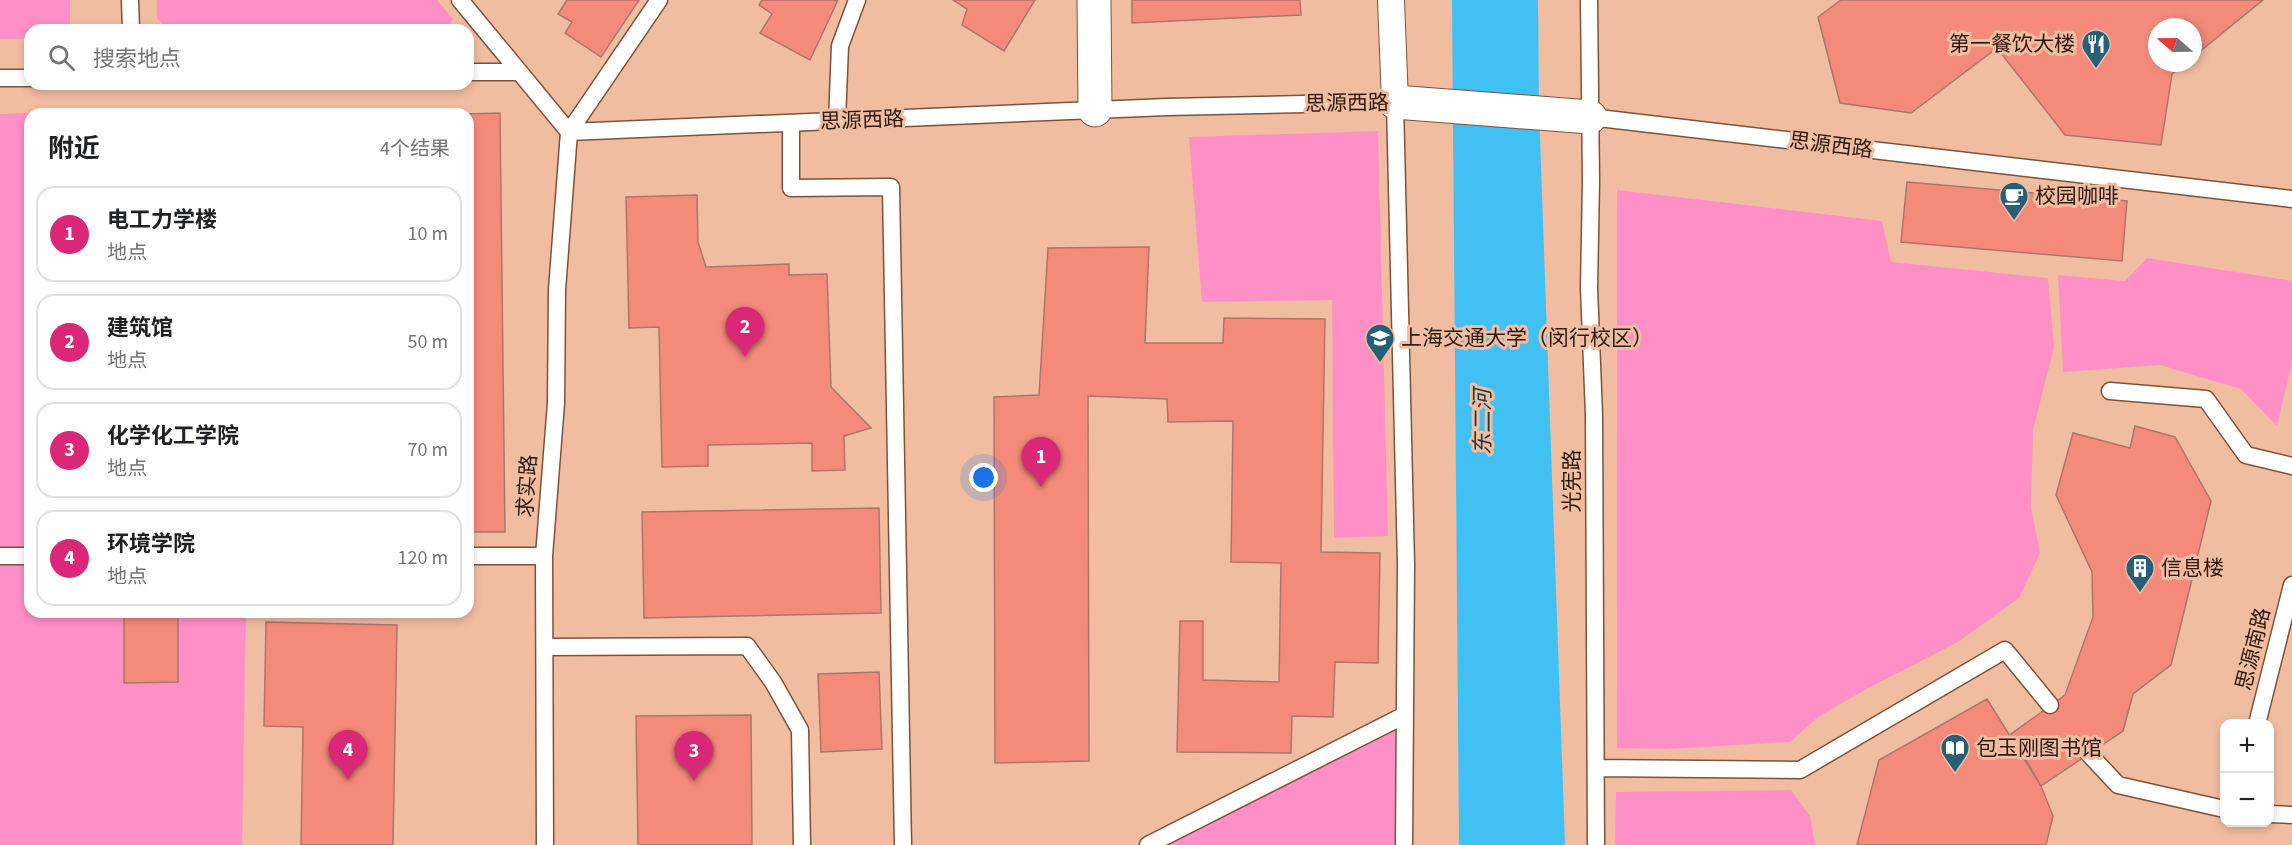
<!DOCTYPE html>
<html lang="zh">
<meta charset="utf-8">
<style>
body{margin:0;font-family:"Source Sans 3","Noto Sans SC",sans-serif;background:#f6f6f6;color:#202124}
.controls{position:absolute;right:18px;bottom:18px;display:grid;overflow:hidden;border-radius:12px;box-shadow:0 3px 9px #0003}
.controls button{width:54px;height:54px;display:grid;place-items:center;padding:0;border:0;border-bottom:2px solid #e0e0e0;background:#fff;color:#202124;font:30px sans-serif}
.compass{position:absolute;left:2148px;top:18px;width:54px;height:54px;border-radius:50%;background:#fff;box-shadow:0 3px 9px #0003;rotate:290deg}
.you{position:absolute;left:984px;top:478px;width:21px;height:21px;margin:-15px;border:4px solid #fff;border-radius:50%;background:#1a73e8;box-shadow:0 0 0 9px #1a73e833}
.badge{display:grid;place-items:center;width:39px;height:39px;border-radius:50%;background:#db2777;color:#fff;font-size:20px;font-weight:700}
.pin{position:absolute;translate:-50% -50px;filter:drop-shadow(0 2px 3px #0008)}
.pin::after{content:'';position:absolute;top:32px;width:21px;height:18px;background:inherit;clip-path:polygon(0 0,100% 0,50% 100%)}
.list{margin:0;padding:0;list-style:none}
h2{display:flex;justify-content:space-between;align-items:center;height:78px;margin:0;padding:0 24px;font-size:26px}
h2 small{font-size:20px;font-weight:400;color:#757577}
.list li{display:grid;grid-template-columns:39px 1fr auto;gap:18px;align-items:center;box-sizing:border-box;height:96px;margin:0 12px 12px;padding:0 12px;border:2px solid #e0e0e0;border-radius:18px}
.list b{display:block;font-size:22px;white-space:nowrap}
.list p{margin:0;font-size:20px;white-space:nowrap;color:#757577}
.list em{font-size:20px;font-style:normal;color:#757577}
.icon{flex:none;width:33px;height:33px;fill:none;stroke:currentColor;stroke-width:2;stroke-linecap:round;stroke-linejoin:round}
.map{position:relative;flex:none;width:2292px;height:845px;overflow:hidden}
.search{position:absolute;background:#fff;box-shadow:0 3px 9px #0003;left:24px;top:24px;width:450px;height:66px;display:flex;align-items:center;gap:15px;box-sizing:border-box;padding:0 21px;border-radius:18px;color:#757577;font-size:22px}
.panel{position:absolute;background:#fff;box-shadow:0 3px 9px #0003;left:24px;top:108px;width:450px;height:510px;border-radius:18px}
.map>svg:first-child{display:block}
.green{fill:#ff90c7}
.water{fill:#41c0f4}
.building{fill:#f48b7a;stroke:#ad766d;stroke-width:1.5}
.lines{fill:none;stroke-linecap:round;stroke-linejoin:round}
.service-casing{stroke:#7f5238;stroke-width:19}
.pedestrian-casing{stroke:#7f5238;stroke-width:28}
.minor-casing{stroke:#7f5238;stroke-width:35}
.service{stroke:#fff;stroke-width:16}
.pedestrian{stroke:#fff;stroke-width:26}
.minor{stroke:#fff;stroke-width:33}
.labels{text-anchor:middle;stroke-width:6;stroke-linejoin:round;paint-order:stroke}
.poi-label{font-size:21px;fill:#2d1a0f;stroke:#f1bda1;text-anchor:start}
.street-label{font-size:21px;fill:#2d1a0f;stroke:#f1bda1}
.water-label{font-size:22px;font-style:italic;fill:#1d3743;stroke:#f1bda1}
</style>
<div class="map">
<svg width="2292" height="845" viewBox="0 0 2292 845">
<rect width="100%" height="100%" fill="#f1bda1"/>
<path class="green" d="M0,0H70V30H30V39H0Z
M157,0H437L453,19L447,30H169L157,18Z
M83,111V114H30V612H246L242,845H0V114Z
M1378,131L1388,536L1334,538L1332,300L1202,302L1189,137Z
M1617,190L1882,221L1891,262L2048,278L2054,347L2033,430L2031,507L2040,553L2019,598L1958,642L1868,688L1818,717L1790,742L1666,749L1617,748Z
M2147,258L2292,281V363L2277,426L2241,389L2160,365L2063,372L2058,275L2125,281Z
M1403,716L1404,845H1167Z
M1791,790L1810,816L1815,845H1615L1616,792Z"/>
<path class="water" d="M1452,0H1538L1539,109L1565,845H1459Z"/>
<path class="building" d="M567,0H639L601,57L565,33L572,22L558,14Z
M762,0H838L810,60L760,33L772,14L759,5Z
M953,0H1035L1004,51L962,25L967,9Z
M1132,0H1300L1301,15L1132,23Z
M1841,0H2263L2193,57V27H2157V63H2186L2172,74L2161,145L2065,135L1997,48L1911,113L1840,103L1818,17Z
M500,113L505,532H468V114H463Z
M1907,182L2127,201L2122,261L1901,242Z
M697,195L698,242L706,267L789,264V275L827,274L831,387L871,428L844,436L845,470L812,471V443L708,445V466L662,467L659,327L629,328L626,197Z
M1149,247L1145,343H1223L1224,318L1325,319L1321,552L1380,553L1378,663L1335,662L1333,717L1292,716L1291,753L1177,752L1180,621H1203V680L1279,682L1281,563L1231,562L1233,421L1168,422L1167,399L1088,396L1089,761L995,763L994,397L1039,395L1048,248Z
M2135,426L2175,437L2211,501L2171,665L2133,694L2123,731L2041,786L2011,734L2065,695L2093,617L2092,572L2056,495L2073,433L2130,448Z
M879,508L881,613L644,618L642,512Z
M124,612H178V682L124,683Z
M266,622L397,625L393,845H301L303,727L264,726Z
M879,672L882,749L821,752L818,674Z
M1987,699L2041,786L2053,816L2046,845H1857L1879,760Z
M751,715L752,845H638L636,716Z"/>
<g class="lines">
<g class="service-casing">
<path id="service" d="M130,0L131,30
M460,0L569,132
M1589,0L1591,181L1589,288L1594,415L1596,845
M468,72H519
M0,78H30
M1590,117L2292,199
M837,121L840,46L857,0
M791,123V188L891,187L903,845
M569,132L1167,107L1395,102L1406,564L1404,845
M569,132L659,0
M2110,391L2206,399L2246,455L2292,466
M0,556H30
M468,556H544
M545,647L747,646L773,682L800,730L802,845
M2257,724L2292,585
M2089,754L2118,785L2224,809
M1596,768L1800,770L2005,650L2050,705
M2270,814L2292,815
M545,845L544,556L556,403L557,290L569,132
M1148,845L1403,716"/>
</g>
<g class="pedestrian-casing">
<path id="pedestrian" d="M1391,0L1395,102"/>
</g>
<g class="minor-casing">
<path id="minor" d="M1094,0L1095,110
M1395,102L1590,117"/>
</g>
<use href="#service" class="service"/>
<use href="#pedestrian" class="pedestrian"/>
<use href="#minor" class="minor"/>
</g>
<defs>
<g id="restaurant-pin" transform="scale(1.5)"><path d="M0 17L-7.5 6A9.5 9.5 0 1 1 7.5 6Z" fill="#255f78" stroke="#f1bda1"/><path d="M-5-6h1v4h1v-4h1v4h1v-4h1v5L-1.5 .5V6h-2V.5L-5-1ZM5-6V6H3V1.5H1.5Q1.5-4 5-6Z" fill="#fff"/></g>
<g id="cafe-pin" transform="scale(1.5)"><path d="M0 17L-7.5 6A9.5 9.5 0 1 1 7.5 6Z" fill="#255f78" stroke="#f1bda1"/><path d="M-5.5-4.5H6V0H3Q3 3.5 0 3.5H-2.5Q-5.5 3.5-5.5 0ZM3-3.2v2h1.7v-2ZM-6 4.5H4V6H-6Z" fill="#fff"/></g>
<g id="university-pin" transform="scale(1.5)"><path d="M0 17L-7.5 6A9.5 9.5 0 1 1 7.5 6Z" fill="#255f78" stroke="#f1bda1"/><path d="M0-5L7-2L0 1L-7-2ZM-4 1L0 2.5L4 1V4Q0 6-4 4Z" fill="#fff"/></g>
<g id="building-pin" transform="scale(1.5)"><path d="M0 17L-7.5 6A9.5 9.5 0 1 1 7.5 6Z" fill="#255f78" stroke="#f1bda1"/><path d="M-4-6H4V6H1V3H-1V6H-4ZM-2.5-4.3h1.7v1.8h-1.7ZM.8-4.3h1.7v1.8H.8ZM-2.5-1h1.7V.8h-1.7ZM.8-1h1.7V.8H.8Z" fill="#fff"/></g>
<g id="library-pin" transform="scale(1.5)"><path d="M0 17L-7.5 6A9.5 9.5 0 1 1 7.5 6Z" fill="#255f78" stroke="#f1bda1"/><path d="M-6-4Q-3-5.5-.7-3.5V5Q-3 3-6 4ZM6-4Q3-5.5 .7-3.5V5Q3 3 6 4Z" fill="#fff"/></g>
</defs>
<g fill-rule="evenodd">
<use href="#restaurant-pin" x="2096" y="44"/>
<use href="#cafe-pin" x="2014" y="196"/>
<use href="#university-pin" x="1380" y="338"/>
<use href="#building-pin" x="2140" y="568"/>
<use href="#library-pin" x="1955" y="748"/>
</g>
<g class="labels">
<g class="poi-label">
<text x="2075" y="51" text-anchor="end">第一餐饮大楼</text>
<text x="2035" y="203">校园咖啡</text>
<text x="1401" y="345">上海交通大学（闵行校区）</text>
<text x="2161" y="575">信息楼</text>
<text x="1976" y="755">包玉刚图书馆</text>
</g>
<g class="street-label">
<text transform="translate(1347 103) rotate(-1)" y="7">思源西路</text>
<text transform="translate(862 120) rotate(-2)" y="7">思源西路</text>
<text transform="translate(1831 145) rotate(7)" y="7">思源西路</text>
<text transform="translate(1572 481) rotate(-90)" y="7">光宪路</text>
<text transform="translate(527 486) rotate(-86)" y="7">求实路</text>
<text transform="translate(2253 649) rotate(-76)" y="7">思源南路</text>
</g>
<g class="water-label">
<text transform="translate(1482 422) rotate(-90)" y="8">东二河</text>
</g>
</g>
</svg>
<div class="controls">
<button>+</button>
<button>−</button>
</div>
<svg class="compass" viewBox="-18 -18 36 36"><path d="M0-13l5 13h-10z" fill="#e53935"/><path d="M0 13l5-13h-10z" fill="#757577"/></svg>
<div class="you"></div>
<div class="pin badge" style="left:1041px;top:487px">1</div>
<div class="pin badge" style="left:745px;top:357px">2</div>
<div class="pin badge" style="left:694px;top:781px">3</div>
<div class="pin badge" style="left:348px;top:780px">4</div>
<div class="search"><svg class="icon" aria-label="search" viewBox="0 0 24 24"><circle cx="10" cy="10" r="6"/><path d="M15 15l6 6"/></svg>搜索地点</div>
<section class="panel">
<h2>附近<small>4个结果</small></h2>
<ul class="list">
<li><span class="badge">1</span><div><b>电工力学楼</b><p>地点</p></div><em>10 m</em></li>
<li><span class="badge">2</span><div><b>建筑馆</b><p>地点</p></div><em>50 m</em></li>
<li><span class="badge">3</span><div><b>化学化工学院</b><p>地点</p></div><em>70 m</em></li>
<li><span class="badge">4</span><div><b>环境学院</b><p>地点</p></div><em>120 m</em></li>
</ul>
</section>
</div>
